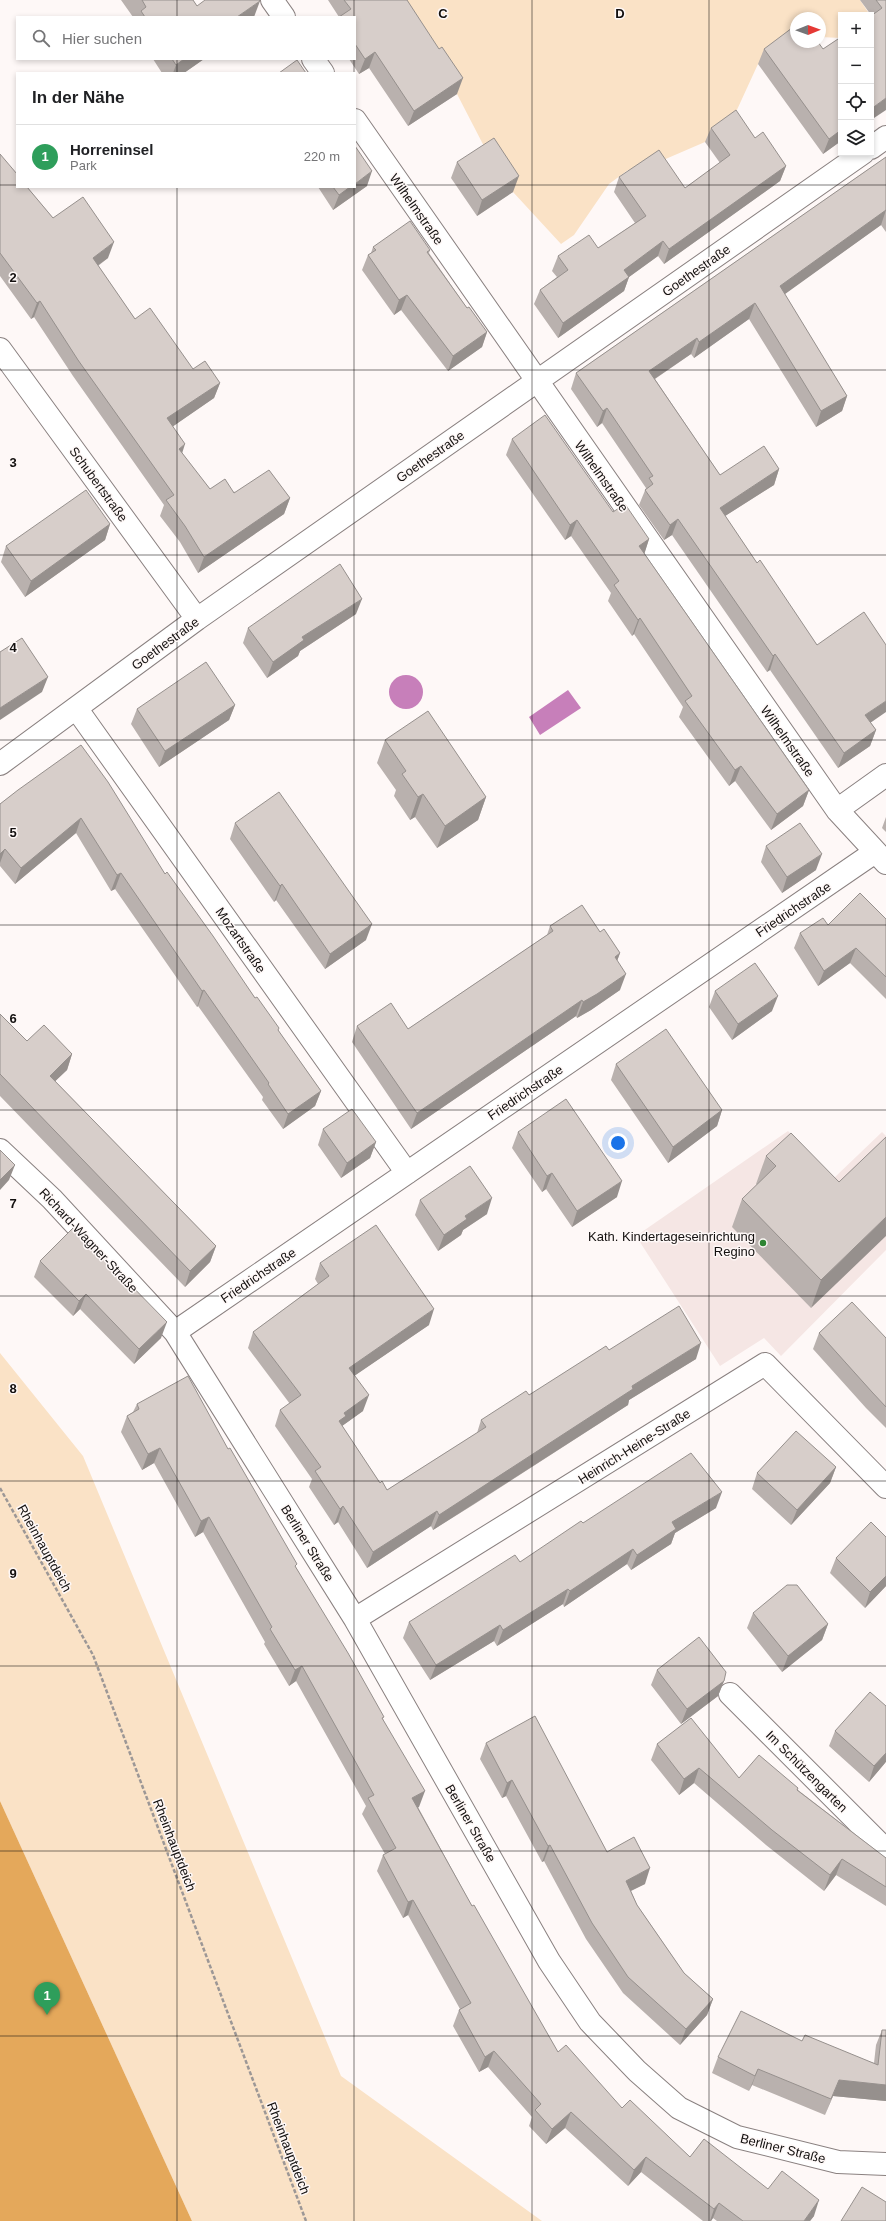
<!DOCTYPE html>
<html lang="de">
<meta charset="utf-8">
<style>
body{margin:0;font-family:Helvetica,sans-serif;background:#f2f2f2;color:#202124}
.controls{position:absolute;right:12px;top:12px;display:grid;overflow:hidden;border-radius:0px;box-shadow:0 2px 6px #0003}
.controls button{width:36px;height:36px;display:grid;place-items:center;padding:0;border:0;border-bottom:1px solid #e0e0e0;background:#fff;color:#202124;font:20px sans-serif}
.compass{position:absolute;left:790px;top:12px;width:36px;height:36px;border-radius:50%;background:#fff;box-shadow:0 2px 6px #0003;rotate:89deg}
.you{position:absolute;left:618px;top:1143px;width:14px;height:14px;margin:-10px;border:3px solid #fff;border-radius:50%;background:#1a73e8;box-shadow:0 0 0 6px #1a73e833}
.badge{display:grid;place-items:center;width:26px;height:26px;border-radius:50%;background:#1a73e8;color:#fff;font-size:13px;font-weight:700}
.pin{position:absolute;translate:-50% -33px;filter:drop-shadow(0 1px 2px #0008)}
.pin::after{content:'';position:absolute;top:21px;width:14px;height:12px;background:inherit;clip-path:polygon(0 0,100% 0,50% 100%)}
.list{margin:0;padding:0;list-style:none}
h2{display:flex;justify-content:space-between;align-items:center;height:52px;margin:0;padding:0 16px;font-size:17px}
h2 small{font-size:13px;font-weight:400;color:#757577}
.list li{display:grid;grid-template-columns:26px 1fr auto;gap:12px;align-items:center;box-sizing:border-box;height:64px;padding:0 16px;border-top:1px solid #e0e0e0}
.list b{display:block;font-size:15px;white-space:nowrap}
.list p{margin:0;font-size:13px;white-space:nowrap;color:#757577}
.list em{font-size:13px;font-style:normal;color:#757577}
.icon{flex:none;width:22px;height:22px;fill:none;stroke:currentColor;stroke-width:2;stroke-linecap:round;stroke-linejoin:round}
.map{position:relative;flex:none;width:886px;height:2221px;overflow:hidden}
.search{position:absolute;background:#fff;box-shadow:0 2px 6px #0003;left:16px;top:16px;width:340px;height:44px;display:flex;align-items:center;gap:10px;box-sizing:border-box;padding:0 14px;border-radius:0px;color:#757577;font-size:15px}
.panel{position:absolute;background:#fff;box-shadow:0 2px 6px #0003;left:16px;top:72px;width:340px;height:116px;border-radius:0px}
.map>svg:first-child{display:block}
.built{fill:#f5e6e4}
.green{fill:#fae2c6}
.forest{fill:#e4a85b}
.water{fill:#c77fba}
.lines{fill:none;stroke-linecap:round;stroke-linejoin:round}
.minor-casing{stroke:#8a8180;stroke-width:24}
.path{stroke:#9c9796;stroke-width:2.5;stroke-dasharray:4 2;stroke-linecap:butt}
.minor{stroke:#fff;stroke-width:22}
.wall{fill:#b9b1ae}
.shaded-wall{fill:#96908d}
.building{fill:#d7ceca;stroke:#96908d}
.grid{fill:none;stroke:#13100f;stroke-width:1;stroke-opacity:0.55}
.poi-dot{fill:#2e8533;stroke:#fef8f7;stroke-width:1.5}
.labels{text-anchor:middle;stroke-width:3;stroke-linejoin:round;paint-order:stroke}
.street-label{font-size:13px;fill:#13100f;stroke:#fef8f7}
.poi-label{font-size:13px;fill:#13100f;stroke:#fef8f7;text-anchor:end}
.grid-label{font-size:13px;text-anchor:middle;font-weight:bold;fill:#13100f;stroke:#fef8f7;stroke-width:3;stroke-linejoin:round;paint-order:stroke}
</style>
<div class="map">
<svg width="886" height="2221" viewBox="0 0 886 2221">
<rect width="100%" height="100%" fill="#fef8f7"/>
<path class="built" d="M788,1131L834,1178L882,1132L886,1136V1250L781,1356L764,1338L720,1366L636,1236Z"/>
<path class="green" d="M391,0H860L870,15H841V38L820,37V18H796V37L758,64L730,125L705,142L654,164L633,178L628,170L609,184L574,235L561,244L513,192L488,154L457,94Z
M0,1353L83,1456L341,2076L542,2221H192L0,1801Z"/>
<path class="forest" d="M0,1801L192,2221H0Z"/>
<path class="water" d="M389 692a17 17 0 1 1 34 0a17 17 0 1 1-34 0Z
M568,690L581,708L540,735L529,717Z"/>
<g class="lines">
<g class="minor-casing">
<path id="minor" d="M272,0L284,17
M313,59L323,73
M355,120L837,810L886,863
M871,148L886,137
M0,349L197,619
M76,708L407,1173
M0,764L197,619L863,153
M837,810L886,775
M0,1150L52,1199L175,1332L355,1619L549,1961L590,2022L637,2071L679,2108L737,2137L838,2162L886,2164
M175,1332L875,852
M355,1619L765,1364L886,1487
M730,1694L879,1843L886,1847"/>
</g>
<path class="path" d="M0,1488L93,1655L306,2221"/>
<use href="#minor" class="minor"/>
</g>
<path class="wall" d="M121,0H193L197,6L254,17H133Z
M328,0H407L457,94L408,126L369,68L359,74L349,59H355V17H339Z
M860,0H886L871,120V15Z
M841,37V141L823,154L758,64L764,49H823Z
M153,59H204L184,73H162Z
M711,128L755,138L786,166L780,181L664,264L658,256L629,277L624,291L558,338L534,304L540,290L557,277L552,271L558,256L598,248L635,223L614,192L619,177L685,188L720,163L705,142Z
M0,155L53,218L108,258L98,266L135,319L193,369L220,383L214,398L173,426L182,454L210,489L290,498L284,514L198,573L180,542L160,516L164,505L73,376L34,317L31,319L0,276Z
M886,157V232L881,225L784,294L847,396L842,411L816,427L749,319L694,358L691,354L655,379L720,475L779,469L774,485L725,516L757,563L817,645L876,730L870,746L838,768L770,670L767,672L672,535L664,540L639,505L646,488L602,423L597,427L571,389L576,373Z
M457,162L513,192L477,216L451,178Z
M367,186L333,210L318,187H355Z
M373,247L430,250L429,253L467,308L487,332L482,347L448,371L401,310L394,315L362,270L368,255L371,253Z
M512,439L613,512L649,539L644,554L809,790L803,806L771,830L735,781L729,786L679,717L683,707L634,634L632,636L608,601L611,593L571,536L565,540L506,455Z
M110,524L105,540L25,597L1,562L6,546Z
M356,614L300,651L298,656L267,678L243,643L248,628Z
M235,705L229,720L159,767L131,724L137,709Z
M385,740L486,797L478,820L437,848L415,817L410,820L394,796L396,790L377,763Z
M81,745L165,874L255,998L321,1091L315,1106L283,1129L262,1100L263,1097L198,1006L197,1007L115,889L111,891L76,833L15,884L0,866V804Z
M886,817V832L882,828Z
M235,823L366,940L325,969L276,900L274,902L230,839Z
M766,846L816,870L782,893L761,862Z
M886,919V999L850,963L818,986L794,948L800,933L828,925Z
M550,926L600,932L620,953L617,961L620,990L591,1010L577,1018L576,1016L411,1129L352,1042L357,1026L408,1029L547,935Z
M715,991L772,1011L732,1040L709,1007Z
M0,1014L27,1041L72,1054L67,1070L55,1081L216,1246L210,1262L185,1287L0,1096Z
M616,1064L722,1110L717,1126L668,1163L611,1080Z
M323,1129L376,1142L370,1158L341,1178L318,1145Z
M518,1132L617,1197L572,1227L546,1189L542,1192L512,1148Z
M886,1137L811,1308L732,1227L742,1199L757,1185L756,1184L766,1156L839,1182Z
M420,1200L487,1214L463,1230L461,1235L438,1251L415,1215Z
M40,1261L161,1338L134,1364L80,1309L73,1316L34,1277Z
M320,1263L429,1325L355,1375L363,1411L342,1426L380,1483L387,1490L477,1433L481,1420L529,1395L609,1350L696,1359L629,1400L628,1405L473,1505L433,1530L431,1526L367,1568L338,1522L334,1525L309,1487L312,1479L275,1426L280,1410L290,1404L248,1348L253,1332L318,1284L315,1279Z
M819,1333L886,1338V1428L866,1408L813,1349Z
M137,1404L228,1449L383,1719L419,1807H418L472,1906L558,2052L622,2108L690,2157L768,2189L814,2216L810,2221H717L713,2218L711,2221H703L641,2172L628,2186L565,2128L546,2144L529,2126L532,2117L488,2067L479,2072L453,2026L459,2010L460,2009L408,1915L403,1918L377,1871L383,1855L385,1854L362,1814L366,1806L296,1681L289,1686L264,1644L265,1642L203,1532L195,1537L154,1463L142,1470L121,1432L127,1416L133,1412Z
M836,1467L830,1483L791,1525L752,1489L757,1473Z
M716,1508L675,1533L671,1544L631,1570L627,1564L564,1607L563,1604L497,1646L494,1641L430,1680L403,1638L409,1622L520,1562L583,1523Z
M886,1537V1586L865,1608L830,1573L836,1558Z
M753,1613L828,1624L822,1640L782,1672L747,1628Z
M657,1670L724,1681L718,1696L681,1724L651,1685Z
M835,1731L885,1763L869,1782L829,1746Z
M486,1743L607,1852L645,1884L631,1891L637,1905L684,1973L713,1999L707,2015L680,2045L623,1993L586,1939L544,1861L542,1862L506,1796L502,1798L480,1759Z
M657,1744L739,1778L798,1788V1790L886,1858V1906L836,1875L824,1891L766,1845L694,1783L679,1795L651,1760Z
M882,2030L886,2101L833,2096L825,2115L752,2085L749,2091L712,2073L718,2057L802,2041L874,2063L876,2045Z"/>
<path class="shaded-wall" d="M260,1L254,17H237Z
M375,52L369,68L359,74L365,59Z
M184,59H204L184,73H173L176,65Z
M463,78L457,94L408,126L414,111Z
M886,98V110L871,120V109Z
M841,130V141L823,154L829,139Z
M786,166L780,181L664,264L669,249Z
M372,171L367,186L333,210L339,195L350,187H355V184Z
M519,176L513,192L477,216L482,200Z
M886,210L881,225L774,302L780,286Z
M663,241L658,256L629,277L624,291L558,338L563,323L624,270Z
M114,242L108,258L87,273L93,258Z
M407,295L401,310L394,315L399,300Z
M40,301L34,317L31,319L37,303Z
M755,303L749,319L694,358L699,342Z
M487,332L482,347L448,371L453,356Z
M697,338L691,354L644,386L649,371Z
M220,383L214,398L162,434L167,418Z
M847,396L842,411L816,427L821,411Z
M607,408L602,423L597,427L603,411Z
M185,444L180,460L179,449Z
M779,469L774,485L714,523L720,508Z
M290,498L284,514L198,573L204,557Z
M678,519L672,535L664,540L670,525Z
M577,520L571,536L565,540L570,525Z
M110,524L105,540L25,597L31,581Z
M649,539L644,555L639,546Z
M362,599L356,614L300,651L298,656L267,678L273,662L302,637Z
M640,618L634,634L632,636L638,620Z
M775,654L770,670L767,672L773,656Z
M48,677L42,692L0,720V708Z
M886,701V712L860,730L865,715Z
M235,705L229,720L159,767L165,751Z
M876,730L870,746L838,768L844,753Z
M741,766L735,781L729,786L735,770Z
M809,790L803,806L771,830L777,814Z
M423,794L415,817L410,820L418,797Z
M486,797L478,820L437,848L445,826Z
M81,818L76,833L15,884L21,868Z
M5,849L0,863V854Z
M822,854L816,870L782,893L787,877Z
M121,873L115,889L111,891L117,875Z
M282,884L276,900L274,902L280,886Z
M372,924L366,940L325,969L330,954Z
M856,948L850,963L818,986L824,971Z
M620,953L614,969L615,957Z
M626,974L620,990L591,1010L577,1018L583,1002Z
M204,990L198,1006L197,1007L202,991Z
M778,996L772,1011L732,1040L738,1024Z
M582,1000L576,1016L411,1129L417,1113Z
M72,1054L67,1070L45,1091L50,1076Z
M321,1091L315,1106L283,1129L288,1114Z
M722,1110L717,1126L668,1163L673,1147Z
M376,1142L370,1158L341,1178L347,1163Z
M15,1165L9,1180L0,1190V1180Z
M552,1173L546,1189L542,1192L547,1176Z
M622,1181L617,1197L572,1227L577,1211Z
M492,1198L487,1214L463,1230L461,1235L438,1251L444,1235L465,1216Z
M886,1217V1236L811,1308L821,1280Z
M216,1246L210,1262L185,1287L190,1271Z
M86,1294L80,1309L73,1316L79,1301Z
M434,1309L429,1325L344,1383L349,1368Z
M167,1322L161,1338L134,1364L139,1349Z
M701,1343L696,1359L629,1400L628,1405L433,1530L439,1515L632,1386Z
M369,1395L363,1411L342,1426L339,1421L344,1413Z
M160,1448L154,1463L142,1470L148,1454Z
M836,1467L830,1483L791,1525L797,1510Z
M722,1492L716,1508L675,1533L671,1544L631,1570L637,1555L672,1522Z
M343,1506L338,1522L334,1525L340,1509Z
M437,1511L431,1526L367,1568L373,1552Z
M209,1517L203,1532L195,1537L201,1521Z
M633,1549L627,1564L564,1607L570,1591Z
M886,1576V1586L865,1608L870,1592Z
M568,1589L563,1604L497,1646L503,1630Z
M828,1624L822,1640L782,1672L788,1656Z
M500,1625L494,1641L430,1680L436,1665Z
M302,1666L296,1681L289,1686L295,1670Z
M724,1681L718,1696L681,1724L687,1709Z
M886,1748V1762L885,1763L869,1782L874,1766Z
M699,1768L694,1783L679,1795L684,1779Z
M512,1780L506,1796L502,1798L507,1783Z
M425,1791L419,1807L407,1814L412,1798Z
M550,1845L544,1861L542,1862L548,1846Z
M842,1859L836,1875L824,1891L830,1875Z
M650,1868L645,1884L620,1896L626,1881Z
M413,1900L408,1915L403,1918L408,1902Z
M713,1999L707,2015L680,2045L686,2029Z
M494,2051L488,2067L479,2072L485,2057Z
M758,2069L752,2085L749,2091L755,2076Z
M839,2080L886,2085V2101L833,2096L825,2115Z
M571,2112L565,2128L546,2144L552,2129Z
M646,2157L641,2172L628,2186L634,2170Z
M819,2200L814,2216L810,2221H804Z
M719,2203L713,2218L711,2221H710L714,2209Z"/>
<path class="building" d="M142,0H193L197,6L205,0H259L260,1L237,17H145L141,11L146,7Z
M344,0H407L439,49L442,47L463,78L414,111L375,52L365,59L355,44V17H339L351,9Z
M876,0H886V98L871,109V16L882,8Z
M796,25V42H818L823,49L841,37V130L829,139L764,49Z
M172,59H184L176,65Z
M297,60L306,73H279Z
M736,110L755,138L763,132L786,166L669,249L663,241L624,270L629,277L563,323L540,290L568,270L558,256L589,235L598,248L646,216L619,177L659,150L685,188L730,155L711,128Z
M494,138L519,176L482,200L457,162Z
M355,146L372,171L355,184Z
M0,154L17,174V187H27L53,218L83,197L114,242L93,258L135,319L150,308L193,369L205,361L220,383L167,418L185,444L179,449L210,489L225,479L234,493L269,470L290,498L204,557L185,526L166,500L174,495L78,360L40,301L37,303L0,253Z
M886,157V210L780,286L847,396L821,411L755,303L699,342L697,338L649,371L720,475L764,446L779,469L720,508L757,563L760,560L817,645L864,612L886,645V701L865,715L876,730L844,753L775,654L773,656L678,519L670,525L645,490L653,484L649,478L653,476L607,408L603,411L576,373Z
M333,187H350L339,195Z
M410,221L430,250L427,252L467,308L469,307L487,332L453,356L407,295L399,300L368,255L376,250L373,247Z
M545,415L613,512L625,504L649,539L639,546L809,790L777,814L741,766L735,770L685,701L692,696L640,618L638,620L614,585L619,581L577,520L570,525L512,439Z
M86,490L110,524L31,581L6,546Z
M340,564L362,599L302,637L304,640L273,662L248,628Z
M22,638L48,677L0,708V652Z
M206,662L235,705L165,751L137,709Z
M428,711L486,797L445,826L423,794L418,797L402,774L406,771L385,740Z
M81,745L108,782L165,874L167,872L213,936L255,998L257,997L279,1028L278,1030L321,1091L288,1114L268,1084L269,1083L204,990L202,991L121,873L117,875L81,818L21,868L5,849L0,854V804L18,790Z
M279,792L372,924L330,954L282,884L280,886L235,823Z
M800,823L822,854L787,877L766,846Z
M860,893L886,919V977L856,948L824,971L800,933L823,918L828,925Z
M582,905L600,932L604,929L620,953L615,957L626,974L597,994L583,1002L582,1000L417,1113L357,1026L391,1003L408,1029L553,931L550,926Z
M755,963L778,996L738,1024L715,991Z
M0,1014L27,1041L44,1025L72,1054L50,1076L216,1246L190,1271L0,1074Z
M666,1029L722,1110L673,1147L616,1064Z
M566,1099L622,1181L577,1211L552,1173L547,1176L518,1132Z
M352,1109L376,1142L347,1163L323,1129Z
M791,1133L839,1182L886,1137V1217L821,1280L742,1199L776,1166L766,1156Z
M0,1150L15,1165L0,1180Z
M470,1166L492,1198L465,1216L467,1219L444,1235L420,1200Z
M376,1225L434,1309L349,1368L369,1395L344,1413L346,1416L339,1421L380,1483L382,1481L387,1490L486,1427L481,1420L526,1391L529,1395L606,1346L609,1350L679,1306L701,1343L632,1386L633,1389L479,1489L439,1515L437,1511L373,1552L343,1506L340,1509L315,1471L321,1467L280,1410L301,1395L253,1332L329,1276L320,1263Z
M74,1227L167,1322L139,1349L86,1294L79,1301L40,1261Z
M852,1302L886,1338V1407L872,1392L819,1333Z
M188,1376L228,1449L230,1448L297,1564L295,1566L348,1653L384,1717L382,1718L425,1791L412,1798L472,1906L474,1905L558,2052L566,2045L622,2108L630,2100L690,2157L704,2139L768,2189L782,2171L819,2200L804,2221H743L719,2203L714,2209L646,2157L634,2170L571,2112L552,2129L535,2110L541,2104L494,2051L485,2057L459,2010L471,2003L413,1900L408,1902L383,1855L396,1848L368,1798L374,1795L302,1666L295,1670L270,1629L272,1627L209,1517L201,1521L160,1448L148,1454L127,1416L139,1409L137,1404Z
M796,1431L836,1467L797,1510L757,1473Z
M691,1453L722,1492L672,1522L676,1529L637,1555L633,1549L570,1591L568,1589L503,1630L500,1625L436,1665L409,1622L515,1555L520,1562L581,1521L583,1523Z
M871,1522L886,1537V1576L870,1592L836,1558Z
M787,1585H797L828,1624L788,1656L753,1613Z
M699,1637L726,1672L724,1681L687,1709L657,1670Z
M870,1692L886,1706V1753L874,1766L835,1731Z
M535,1716L607,1852L634,1837L650,1868L626,1881L637,1905L684,1973L713,1999L686,2029L628,1977L592,1923L550,1845L548,1846L512,1780L507,1783L486,1743Z
M691,1718L739,1778L759,1755L798,1788L797,1790L886,1858V1887L842,1859L830,1875L772,1830L699,1768L684,1779L657,1744Z
M741,2011L802,2041L805,2035L878,2065L882,2030H886V2085L839,2080L831,2099L758,2069L755,2076L718,2057Z
M862,2187L886,2202V2221H841Z"/>
<path class="grid" d="M177,0V17M354,0V17M532,0V2221M709,0V2221M177,59V73M354,59V73M0,185H17M355,185H886M177,187V2221M354,187V2221M0,370H886M0,555H886M0,740H886M0,925H886M0,1110H886M0,1296H886M0,1481H886M0,1666H886M0,1851H886M0,2036H886"/>
<circle class="poi-dot" cx="763" cy="1243" r="4"/>
<g class="labels">
<g class="street-label">
<text transform="translate(417 209) rotate(55)" y="5">Wilhelmstraße</text>
<text transform="translate(696 270) rotate(-35)" y="5">Goethestraße</text>
<text transform="translate(430 456) rotate(-35)" y="5">Goethestraße</text>
<text transform="translate(602 476) rotate(55)" y="5">Wilhelmstraße</text>
<text transform="translate(99 484) rotate(54)" y="5">Schubertstraße</text>
<text transform="translate(165 643) rotate(-36)" y="5">Goethestraße</text>
<text transform="translate(788 741) rotate(55)" y="5">Wilhelmstraße</text>
<text transform="translate(793 909) rotate(-34)" y="5">Friedrichstraße</text>
<text transform="translate(241 940) rotate(55)" y="5">Mozartstraße</text>
<text transform="translate(525 1092) rotate(-34)" y="5">Friedrichstraße</text>
<text transform="translate(89 1240) rotate(47)" y="5">Richard-Wagner-Straße</text>
<text transform="translate(258 1275) rotate(-34)" y="5">Friedrichstraße</text>
<text transform="translate(634 1446) rotate(-32)" y="5">Heinrich-Heine-Straße</text>
<text transform="translate(308 1543) rotate(58)" y="5">Berliner Straße</text>
<text transform="translate(45 1548) rotate(61)" y="5">Rheinhauptdeich</text>
<text transform="translate(807 1771) rotate(45)" y="5">Im Schützengarten</text>
<text transform="translate(471 1823) rotate(60)" y="5">Berliner Straße</text>
<text transform="translate(175 1845) rotate(69)" y="5">Rheinhauptdeich</text>
<text transform="translate(289 2148) rotate(69)" y="5">Rheinhauptdeich</text>
<text transform="translate(783 2148) rotate(14)" y="5">Berliner Straße</text>
</g>
<g class="poi-label">
<text x="755" y="1241">Kath. Kindertageseinrichtung<tspan x="755" dy="15">Regino</tspan></text>
</g>
</g>
<g class="grid-label">
<text x="443" y="18">C</text>
<text x="620" y="18">D</text>
<text x="13" y="282">2</text>
<text x="13" y="467">3</text>
<text x="13" y="652">4</text>
<text x="13" y="837">5</text>
<text x="13" y="1023">6</text>
<text x="13" y="1208">7</text>
<text x="13" y="1393">8</text>
<text x="13" y="1578">9</text>
</g>
</svg>
<div class="controls">
<button>+</button>
<button>−</button>
<button><svg class="icon" aria-label="locate" viewBox="0 0 24 24"><circle cx="12" cy="12" r="6"/><path d="M12 2v4M12 18v4M2 12h4M18 12h4"/></svg></button>
<button><svg class="icon" aria-label="layers" viewBox="0 0 24 24"><path d="M12 4l9 5-9 5-9-5zM3 14l9 5 9-5"/></svg></button>
</div>
<svg class="compass" viewBox="-18 -18 36 36"><path d="M0-13l5 13h-10z" fill="#e53935"/><path d="M0 13l5-13h-10z" fill="#757577"/></svg>
<div class="you"></div>
<div class="pin badge" style="left:47px;top:2015px;background:#2e9e5b">1</div>
<div class="search"><svg class="icon" aria-label="search" viewBox="0 0 24 24"><circle cx="10" cy="10" r="6"/><path d="M15 15l6 6"/></svg>Hier suchen</div>
<section class="panel">
<h2>In der Nähe<small></small></h2>
<ul class="list">
<li><span class="badge" style="background:#2e9e5b">1</span><div><b>Horreninsel</b><p>Park</p></div><em>220 m</em></li>
</ul>
</section>
</div>
